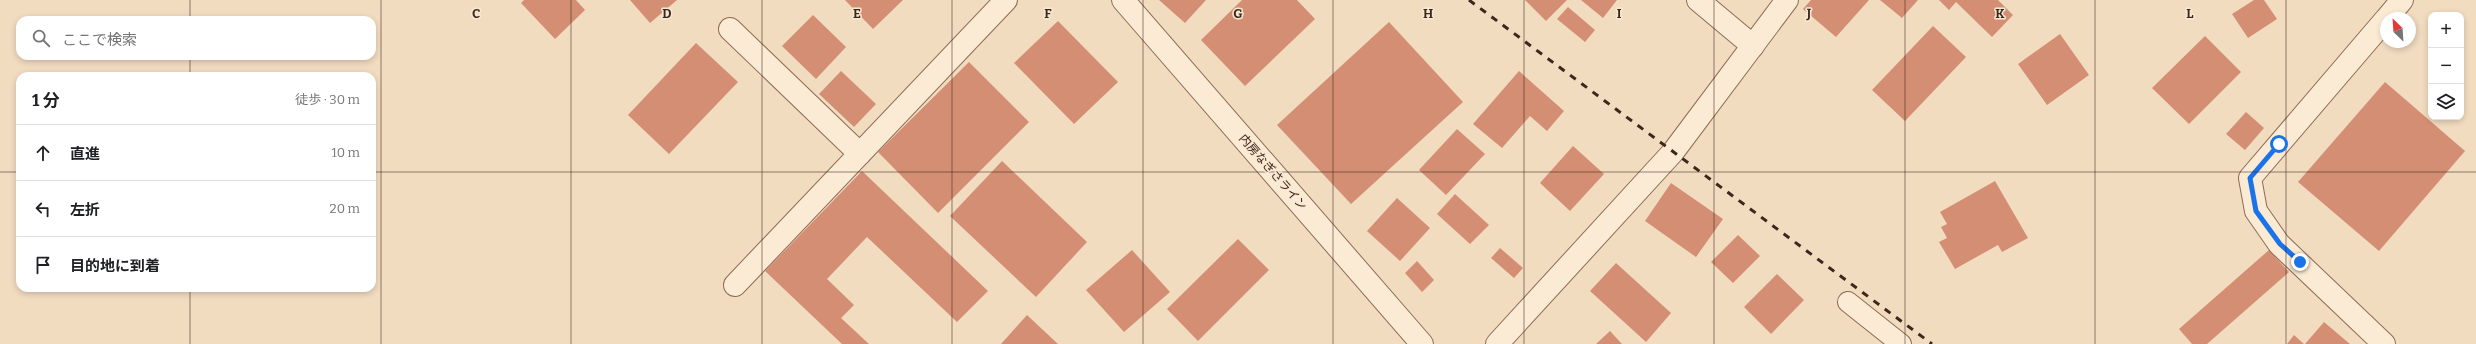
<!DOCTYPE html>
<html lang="ja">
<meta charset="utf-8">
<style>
body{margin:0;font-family:Bitter,"Noto Sans JP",serif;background:#f2f2f2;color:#202124}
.controls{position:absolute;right:12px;top:12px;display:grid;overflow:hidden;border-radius:8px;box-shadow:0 2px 6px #0003}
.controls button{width:36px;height:36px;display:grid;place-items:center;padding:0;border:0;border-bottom:1px solid #e0e0e0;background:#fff;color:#202124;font:20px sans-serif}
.compass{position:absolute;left:2380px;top:12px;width:36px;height:36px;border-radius:50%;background:#fff;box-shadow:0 2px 6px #0003;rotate:335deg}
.stop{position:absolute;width:12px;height:12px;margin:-9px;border:3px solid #1a73e8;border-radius:50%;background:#fff}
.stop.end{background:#1a73e8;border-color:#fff;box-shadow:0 1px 4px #0008}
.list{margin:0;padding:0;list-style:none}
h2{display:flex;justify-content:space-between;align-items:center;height:52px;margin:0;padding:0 16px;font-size:17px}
h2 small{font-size:13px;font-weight:400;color:#757577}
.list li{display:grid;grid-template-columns:26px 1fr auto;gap:12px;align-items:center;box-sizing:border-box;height:56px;padding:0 16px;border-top:1px solid #e0e0e0}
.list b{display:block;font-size:15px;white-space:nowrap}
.list em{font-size:13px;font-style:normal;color:#757577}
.icon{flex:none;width:22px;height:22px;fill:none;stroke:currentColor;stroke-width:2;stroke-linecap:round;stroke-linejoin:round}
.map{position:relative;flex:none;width:2476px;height:344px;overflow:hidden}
.search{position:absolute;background:#fff;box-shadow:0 2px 6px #0003;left:16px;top:16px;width:360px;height:44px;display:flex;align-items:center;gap:10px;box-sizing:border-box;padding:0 14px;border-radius:12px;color:#757577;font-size:15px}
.panel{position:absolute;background:#fff;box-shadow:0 2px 6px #0003;left:16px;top:72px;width:360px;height:220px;border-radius:12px}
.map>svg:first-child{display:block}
.building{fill:#d48e73}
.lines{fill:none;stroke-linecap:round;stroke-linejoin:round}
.service-casing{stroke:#8d6c56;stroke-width:22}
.minor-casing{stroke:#8d6c56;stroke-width:24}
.tertiary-casing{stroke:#8d6c56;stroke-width:24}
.service{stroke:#fcebd4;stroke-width:20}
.minor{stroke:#fcebd4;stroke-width:22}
.tertiary{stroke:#fcebd4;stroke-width:22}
.rail{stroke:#3b271c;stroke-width:3;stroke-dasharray:7 7;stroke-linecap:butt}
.route{stroke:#1a73e8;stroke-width:5}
.grid{fill:none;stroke:#3b271c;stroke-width:1;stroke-opacity:0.55}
.labels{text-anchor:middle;stroke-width:3;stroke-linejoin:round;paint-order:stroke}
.street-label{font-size:12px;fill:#3b271c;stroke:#f9e8d1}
.grid-label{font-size:13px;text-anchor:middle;font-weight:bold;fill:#3b271c;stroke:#f9e8d1;stroke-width:3;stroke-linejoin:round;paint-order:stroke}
</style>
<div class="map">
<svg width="2476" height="344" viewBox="0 0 2476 344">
<rect width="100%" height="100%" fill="#f2dcc0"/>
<path class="building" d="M524,0H576L585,10L555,39L521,3Z
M630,0H677L650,23Z
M845,0H903L873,29Z
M1159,0H1206L1185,23Z
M1242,0H1297L1315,19L1245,86L1201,40Z
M1525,0H1567L1546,21Z
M1581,0H1617L1603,18Z
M1811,0H1869L1836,37L1803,9Z
M1880,0H1918L1902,18Z
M1939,0H1998L2013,15L1992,37L1956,2L1949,10Z
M2254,0H2264L2277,19L2248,38L2232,14Z
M1568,7L1595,30L1585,42L1557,19Z
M813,15L846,47L816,79L782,46Z
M1058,21L1118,82L1074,124L1014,63Z
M1389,22L1463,102L1351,204L1277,125Z
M1933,26L1966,57L1905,121L1872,90Z
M2060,34L2089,75L2047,105L2018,64Z
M2205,36L2241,72L2189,124L2152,88Z
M696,43L738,82L669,154L628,115Z
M969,62L1029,122L938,213L878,152Z
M841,71L876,104L854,127L819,94Z
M1519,71L1564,111L1547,131L1530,116L1502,148L1473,124Z
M2385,82L2465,151L2379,251L2298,182Z
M2246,112L2264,128L2245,150L2226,134Z
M1457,129L1485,154L1446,195L1419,170Z
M1573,146L1604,174L1570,211L1540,183Z
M1002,161L1087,242L1036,297L950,216Z
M862,171L988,291L957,322L867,237L827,279L854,305L841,318L869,344H842L765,271Z
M1995,181L2028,238L2002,252L1998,245L1955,269L1939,242L1947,238L1941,227L1947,224L1940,212Z
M1671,183L1723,219L1696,257L1645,221Z
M1455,194L1489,225L1470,244L1437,214Z
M1397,198L1430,228L1400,261L1367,231Z
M1738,235L1760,256L1733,283L1711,262Z
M1238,239L1269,270L1198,341L1167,309Z
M1500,248L1523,268L1514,278L1491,258Z
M1132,250L1170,292L1124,332L1086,290Z
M2269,250L2289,272L2207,344H2192L2179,329Z
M1417,261L1434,280L1422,292L1405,273Z
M1616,263L1671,313L1646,342L1590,291Z
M1777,274L1804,300L1771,334L1744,307Z
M1027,315L1058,344H1001Z
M2324,322L2350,344H2305Z
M1610,331L1622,344H1596Z
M2294,335L2304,344H2287Z"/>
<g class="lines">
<g class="service-casing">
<path id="service" d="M1848,302L1901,344"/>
</g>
<g class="minor-casing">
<path id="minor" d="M1698,0L1753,46
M2387,18L2402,0
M730,29L860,154
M735,285L1006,0
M2384,344L2279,244L2256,211L2250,178L2386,19"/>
</g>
<g class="tertiary-casing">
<path id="tertiary" d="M1123,0L1422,344
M1497,344L1673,152L1787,0"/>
</g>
<use href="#service" class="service"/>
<use href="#minor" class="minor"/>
<use href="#tertiary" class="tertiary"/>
<path class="rail" d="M1469,0L1932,344"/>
</g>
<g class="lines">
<path class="route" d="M2279,144L2250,178L2256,211L2280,244L2300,262"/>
</g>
<path class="grid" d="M190,0V20M381,0V344M571,0V344M762,0V344M952,0V344M1143,0V344M1333,0V344M1524,0V344M1714,0V344M1905,0V344M2095,0V344M2286,0V344M190,56V76M0,172H20M372,172H2476M190,288V344"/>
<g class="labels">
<g class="street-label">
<text transform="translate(1273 172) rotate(49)" y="4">内房なぎさライン</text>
</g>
</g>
<g class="grid-label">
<text x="476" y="18">C</text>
<text x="667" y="18">D</text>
<text x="857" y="18">E</text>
<text x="1048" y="18">F</text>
<text x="1238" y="18">G</text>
<text x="1428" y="18">H</text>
<text x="1619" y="18">I</text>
<text x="1809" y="18">J</text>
<text x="2000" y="18">K</text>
<text x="2190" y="18">L</text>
</g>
</svg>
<div class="controls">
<button>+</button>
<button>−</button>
<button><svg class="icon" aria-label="layers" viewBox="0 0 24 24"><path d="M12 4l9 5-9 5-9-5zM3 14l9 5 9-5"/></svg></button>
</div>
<svg class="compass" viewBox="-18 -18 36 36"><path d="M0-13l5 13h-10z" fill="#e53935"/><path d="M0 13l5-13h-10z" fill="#757577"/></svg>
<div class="stop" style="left:2279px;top:144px"></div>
<div class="stop end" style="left:2300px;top:262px"></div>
<div class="search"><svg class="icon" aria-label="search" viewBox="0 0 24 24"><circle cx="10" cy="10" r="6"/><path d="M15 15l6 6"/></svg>ここで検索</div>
<section class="panel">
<h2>1 分<small>徒歩 · 30 m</small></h2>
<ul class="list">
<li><svg class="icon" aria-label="ahead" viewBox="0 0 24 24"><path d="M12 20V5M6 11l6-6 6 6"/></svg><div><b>直進</b></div><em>10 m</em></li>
<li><svg class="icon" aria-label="left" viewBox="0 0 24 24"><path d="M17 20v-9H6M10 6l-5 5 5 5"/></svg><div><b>左折</b></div><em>20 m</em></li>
<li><svg class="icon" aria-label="arrive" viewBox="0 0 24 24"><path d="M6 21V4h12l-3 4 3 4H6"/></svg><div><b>目的地に到着</b></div></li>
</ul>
</section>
</div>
